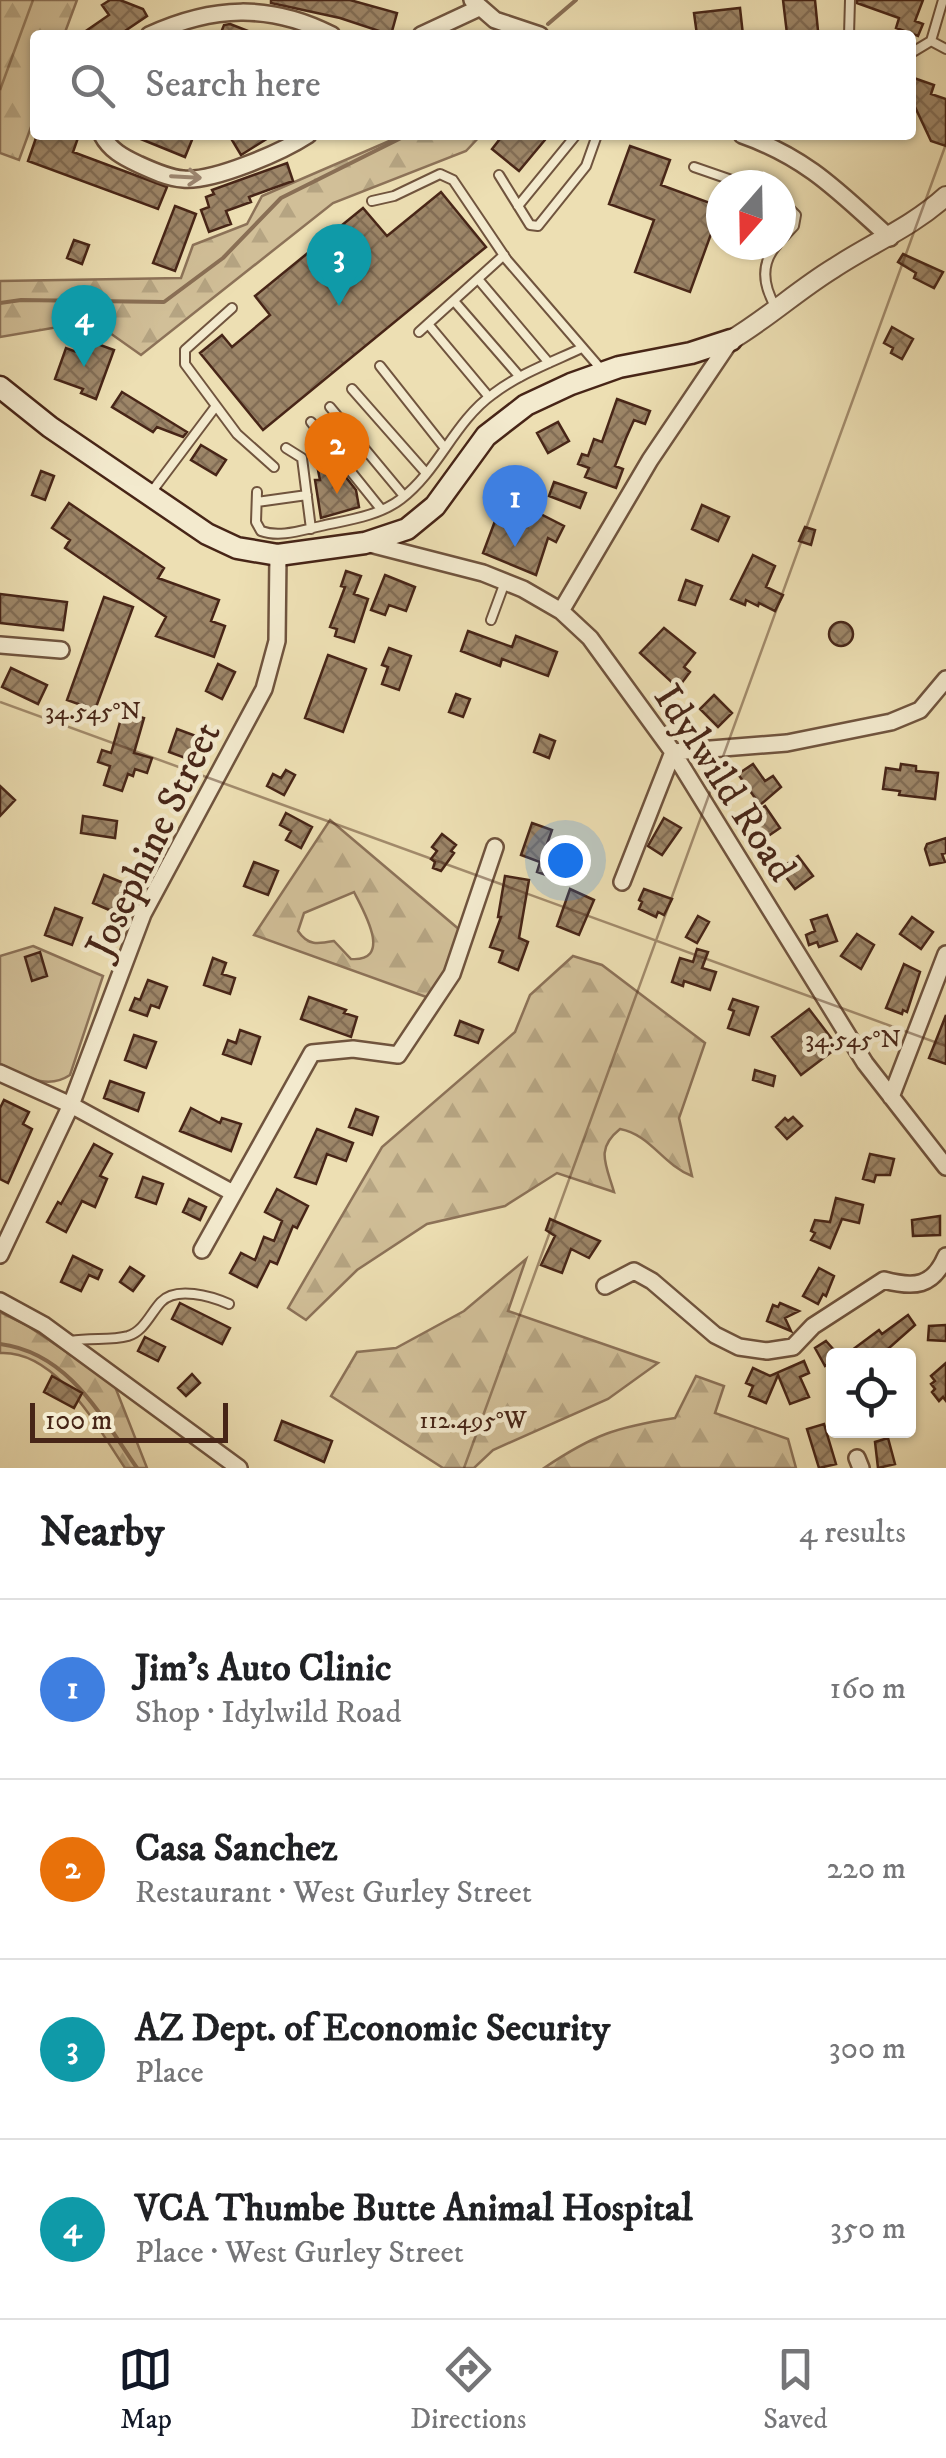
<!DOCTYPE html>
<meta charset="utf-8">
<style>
body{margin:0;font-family:"IM FELL DW Pica",serif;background:#f2f2f2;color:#202124}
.controls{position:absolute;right:30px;bottom:30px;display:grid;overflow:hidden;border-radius:10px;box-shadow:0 2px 8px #0004}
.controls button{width:90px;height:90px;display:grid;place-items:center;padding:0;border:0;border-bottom:2px solid #e0e0e0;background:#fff;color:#202124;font:50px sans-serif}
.compass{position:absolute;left:706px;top:170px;width:90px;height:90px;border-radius:50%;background:#fff;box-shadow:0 2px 8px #0004;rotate:200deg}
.scale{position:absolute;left:30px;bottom:25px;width:198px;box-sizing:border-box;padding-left:10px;border:5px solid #472517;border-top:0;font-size:28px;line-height:35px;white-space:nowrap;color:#472517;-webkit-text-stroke:8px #f3eace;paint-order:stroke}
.you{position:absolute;left:565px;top:860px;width:35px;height:35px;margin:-25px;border:8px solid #fff;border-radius:50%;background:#1a73e8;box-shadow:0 0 0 15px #1a73e833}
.badge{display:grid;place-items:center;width:65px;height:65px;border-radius:50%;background:#111827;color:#fff;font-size:32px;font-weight:700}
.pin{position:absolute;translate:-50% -82px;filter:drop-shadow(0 2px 5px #0008)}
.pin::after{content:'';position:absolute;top:52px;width:35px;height:30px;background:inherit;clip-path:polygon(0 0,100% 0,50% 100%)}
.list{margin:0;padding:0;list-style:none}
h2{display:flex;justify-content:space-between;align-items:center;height:130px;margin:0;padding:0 40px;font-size:42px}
h2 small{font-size:32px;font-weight:400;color:#757577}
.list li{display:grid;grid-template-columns:65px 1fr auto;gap:30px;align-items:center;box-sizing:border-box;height:180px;padding:0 40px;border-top:2px solid #e0e0e0}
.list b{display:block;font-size:38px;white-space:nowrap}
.list p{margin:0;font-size:32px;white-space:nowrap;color:#757577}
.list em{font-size:32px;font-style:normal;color:#757577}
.icon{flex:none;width:55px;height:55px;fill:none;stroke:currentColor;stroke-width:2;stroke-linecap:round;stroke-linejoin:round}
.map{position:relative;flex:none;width:946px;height:1468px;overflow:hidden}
.search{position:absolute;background:#fff;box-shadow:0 2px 8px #0004;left:30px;right:30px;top:30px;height:110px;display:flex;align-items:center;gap:25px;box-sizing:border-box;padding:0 35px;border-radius:10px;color:#757577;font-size:38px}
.sheet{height:850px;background:#fff}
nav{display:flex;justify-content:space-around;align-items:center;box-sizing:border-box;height:140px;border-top:2px solid #e0e0e0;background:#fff;font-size:28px;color:#757577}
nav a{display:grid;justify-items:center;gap:5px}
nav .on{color:#111827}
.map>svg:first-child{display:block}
.forest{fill:url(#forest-firs);stroke:#8c7258;stroke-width:2.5;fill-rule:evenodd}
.green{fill:#d1bf98;stroke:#8c7258;stroke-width:2.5}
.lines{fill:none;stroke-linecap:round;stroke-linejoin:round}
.stream{stroke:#896f55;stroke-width:4}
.building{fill:url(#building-cross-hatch);stroke:#472517;stroke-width:2.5}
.service-casing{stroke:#70543e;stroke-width:12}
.minor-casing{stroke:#70543e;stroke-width:20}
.tertiary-casing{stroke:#70543e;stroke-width:22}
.secondary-casing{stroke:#472517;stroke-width:25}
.service{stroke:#f3eace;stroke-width:8}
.minor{stroke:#f3eace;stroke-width:15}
.tertiary{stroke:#f3eace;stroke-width:18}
.secondary{stroke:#f3eace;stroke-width:20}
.oneway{stroke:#9d8872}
.ticks{fill:none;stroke:#472517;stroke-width:2.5;stroke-opacity:0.45}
.labels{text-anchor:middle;stroke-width:9;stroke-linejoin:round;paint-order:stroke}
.street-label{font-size:40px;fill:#472517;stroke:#f3eace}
.ticks-label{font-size:25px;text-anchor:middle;fill:#472517;stroke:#f3eace;stroke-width:9;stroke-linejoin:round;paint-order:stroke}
</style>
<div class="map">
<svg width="946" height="1468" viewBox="0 0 946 1468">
<defs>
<pattern id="forest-firs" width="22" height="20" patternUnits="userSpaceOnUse" patternTransform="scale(2.5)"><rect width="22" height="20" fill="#d1bf98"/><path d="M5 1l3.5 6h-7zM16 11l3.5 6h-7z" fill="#b5a482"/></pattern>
<pattern id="building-cross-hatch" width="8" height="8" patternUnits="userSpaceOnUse" patternTransform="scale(2.5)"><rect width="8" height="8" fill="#9d8668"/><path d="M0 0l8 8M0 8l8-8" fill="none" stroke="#826d55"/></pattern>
</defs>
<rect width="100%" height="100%" fill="#eddfb3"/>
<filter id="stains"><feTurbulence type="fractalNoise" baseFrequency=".002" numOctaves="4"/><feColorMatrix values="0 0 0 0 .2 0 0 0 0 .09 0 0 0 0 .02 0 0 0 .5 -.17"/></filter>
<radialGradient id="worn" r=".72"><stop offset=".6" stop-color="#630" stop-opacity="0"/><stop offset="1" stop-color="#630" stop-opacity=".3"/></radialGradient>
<path class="forest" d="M0,0H77L64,35H35V116L19,160L0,153Z
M403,135H481L466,151L333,203L141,355L93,321L0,337V281L181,278L193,245L247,224L262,196Z
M330,820L461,931L445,974L429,998L254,935ZM354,892C363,910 394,962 351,959L334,941C318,944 308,946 298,931L304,913Z
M573,956L602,965L705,1043L679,1118L692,1176C662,1164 651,1135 620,1129C595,1149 606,1164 614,1192L557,1173L505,1206L427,1224L357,1270L306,1320L288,1308L382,1147L515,1032L530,995Z
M526,1259L508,1311L658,1363L608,1399L493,1450L474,1468H443L331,1396L357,1352L396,1348L464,1311Z
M0,1312L28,1326L114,1384L147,1468H125C97,1427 57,1350 0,1353Z
M696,1376L724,1386L715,1413L788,1439L796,1468H544C593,1435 616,1427 675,1418Z"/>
<path class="green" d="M33,946L103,976L70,1075C46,1091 24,1075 0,1064V956Z"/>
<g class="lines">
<path class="stream" d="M548,24L576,0
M0,303L21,300L164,302L223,258L281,198L407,135
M0,1344C69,1353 101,1416 137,1468"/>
</g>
<path class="building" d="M110,0H120L143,9L147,16L119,35H80L109,15L102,5Z
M271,0H350L397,13L391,35L340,18L271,3Z
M783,0H815L818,31L787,34Z
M857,0H923L915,21L923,24L918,36L896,28L899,18L857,3Z
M740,8L743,35H697L694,13Z
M230,24L256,34V35H220L224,25Z
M911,77L934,85L931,94L946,99V146L931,141L915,107L911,105Z
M37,135H79L73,152L167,187L158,209L28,161Z
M131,135H194L185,157Z
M239,135H273L241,155L232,140Z
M503,135H549L519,171L492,149Z
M630,146L670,160L661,185L721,207V238L711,234L690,292L635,272L654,220L609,204Z
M287,163L293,181L249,197L251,202L226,211L231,224L209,232L201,210L209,207L206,197L214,194L212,190Z
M441,192L486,247L263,430L200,353L222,335L232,347L270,315L255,296L363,208L387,236Z
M175,206L196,214L175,271L153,263Z
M74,240L89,245L82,264L67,258Z
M903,254L943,272L934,288L914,278L916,273L898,262Z
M892,327L913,339L902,359L891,353L893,348L884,343Z
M92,342L114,350L96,399L81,393L83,389L55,379L66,348L87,356Z
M122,392L187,432L183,437L157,427L153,432L112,407Z
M617,399L650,411L645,424L634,420L626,438L615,466L623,469L616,488L585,477L589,468L578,464L582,454L588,456L594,439L602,442Z
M558,422L569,441L548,453L537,433Z
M201,445L226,460L216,475L191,460Z
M333,468L334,472L341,471L356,490L359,507L321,518L315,480H320L318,470Z
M41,471L54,476L45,500L32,495Z
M517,472L543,489L541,493L511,482Z
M554,482L586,493L580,508L549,496Z
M517,502L564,526L556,542L548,538L536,575L483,553L495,521Z
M69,503L164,568L158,578L219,600L211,621L225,626L214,657L156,636L166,617L65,548L70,540L52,528Z
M702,505L729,517L718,541L692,529Z
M805,527L815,530L811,545L799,541Z
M753,555L775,566L766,587L783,595L775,611L759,603L758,606L746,600L745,605L731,599Z
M346,571L361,576L354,594L368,599L354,642L335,636L337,629L330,627L345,587L341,586Z
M385,575L415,587L406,611L389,605L385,615L371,610Z
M686,580L702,586L695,605L679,600Z
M0,594L67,602L63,630L0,623Z
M104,597L133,607L95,710L67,700Z
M829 634a12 12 0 1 1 24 0a12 12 0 1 1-24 0Z
M664,628L695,653L684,667L690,672L678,688L640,653Z
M468,631L512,647L516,636L557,652L548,676L502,659L500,666L461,651Z
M389,648L411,656L399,690L382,684L388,667L382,665Z
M328,655L366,669L343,732L305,718Z
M218,664L235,672L222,699L206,691Z
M11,668L47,685L38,704L2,687Z
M456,694L470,699L463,717L449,712Z
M714,695L732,713L718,727L700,709Z
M123,712L144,718L134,753L152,758L147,773L135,769L133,776L128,774L122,791L104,785L110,766L98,762L102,750L111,753Z
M177,729L204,739L196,762L169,752Z
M540,735L555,741L549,758L534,752Z
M753,764L765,781L773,776L781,787L760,805L738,774Z
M901,764L916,766V771L938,773L935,799L899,795L900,791L883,789L886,768L900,770Z
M286,770L295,775L284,795L267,786L273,774L281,778Z
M0,786L15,800L0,816Z
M765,806L780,828L761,841L745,820Z
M286,813L312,827L301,848L286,840L291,831L280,825Z
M83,816L117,821L115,838L81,833Z
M664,818L681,828L662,855L648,846Z
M532,823L552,830L547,844L553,847L549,860L557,863L552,877L537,872L540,862L521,855Z
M442,834L456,845L451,851L454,853L441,871L433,868L435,862L431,859L437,851L432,847Z
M946,838V853L942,854L945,862L930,865L925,849L927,844Z
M798,856L813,876L795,889L780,869Z
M254,862L278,871L268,895L244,886Z
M104,875L126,884L114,912L93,903Z
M505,876L529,880L519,938L528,942L518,970L499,962L503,951L490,947L501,917H498Z
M570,889L594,900L579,935L557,926Z
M644,889L672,899L664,915L658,912L656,917L639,909L642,902L639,900Z
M55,908L82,918L72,945L45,935Z
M827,915L837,941L819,947L817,942L809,945L806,935L815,931L811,920Z
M698,916L709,922L697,943L686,937Z
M912,917L933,932L921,949L900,934Z
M857,934L874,945L861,969L841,956Z
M697,949L708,952L702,968L716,972L710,990L684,981L683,986L672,982L680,958L693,962Z
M40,952L47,976L32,981L25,957Z
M213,958L226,963L222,974L235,978L230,994L204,985Z
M904,964L920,972L907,1012L903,1010L902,1014L886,1008Z
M148,980L167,987L159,1008L151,1005L147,1016L130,1010L135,998L140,1000Z
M309,997L346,1010L344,1013L357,1017L351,1037L301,1019Z
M733,999L758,1007L749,1035L728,1028L734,1011L729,1009Z
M809,1009L838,1047L801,1075L772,1037Z
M946,1015V1064L929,1058Z
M460,1021L483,1030L478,1043L455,1035Z
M240,1030L260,1037L251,1064L223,1054L228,1040L236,1043Z
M134,1035L156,1042L146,1068L125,1060Z
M755,1070L775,1076L773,1086L753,1080Z
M110,1081L144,1093L138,1111L104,1098Z
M4,1100L29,1112L23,1124L32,1129L8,1183L0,1179V1108Z
M191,1108L220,1123L222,1118L241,1124L231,1151L180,1131Z
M356,1109L378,1117L372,1135L349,1127Z
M793,1117L802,1126L787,1139L776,1127L785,1118L788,1121Z
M317,1129L353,1143L346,1161L327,1154L316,1184L295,1177Z
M94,1144L112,1154L100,1176L107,1179L95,1207L82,1201L66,1232L47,1222L58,1202L61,1204Z
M870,1154L894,1159L890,1175H876L874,1182L863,1179Z
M143,1177L163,1184L156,1204L136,1197Z
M277,1189L308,1206L297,1228L293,1226L277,1264L270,1261L257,1287L230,1273L241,1253L255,1260L264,1237L274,1241L282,1221L265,1212Z
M836,1198L863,1205L859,1223L842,1219L830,1248L811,1240L815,1233L811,1231L815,1220L830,1222Z
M189,1199L206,1207L200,1220L183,1212Z
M940,1216V1235L913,1236L912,1220Z
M550,1219L600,1241L589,1258L571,1249L562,1273L541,1265L555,1236L546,1230Z
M73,1256L102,1270L98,1279L89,1275L81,1291L61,1282Z
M130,1267L144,1276L133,1291L120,1282Z
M819,1268L834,1276L826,1296L823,1294L818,1304L803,1296Z
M180,1303L230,1328L222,1344L172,1319Z
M780,1303L799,1311L785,1318L791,1331L767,1321L773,1305L778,1307Z
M908,1315L915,1325L880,1356H844L879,1330L882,1334Z
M946,1325V1341L928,1340L929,1326Z
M145,1337L165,1347L158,1361L138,1351Z
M826,1341L834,1350V1360L825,1366L815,1348Z
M804,1361L809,1373L800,1377L809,1397L790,1404L778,1375L766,1403L749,1396L753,1386L746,1383L753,1368L770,1376Z
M946,1363V1401L943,1397L939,1401L932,1392L935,1389L931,1384L935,1381L931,1376Z
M192,1374L200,1383L186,1396L178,1388Z
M52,1376L82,1393L74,1408L44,1392Z
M282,1421L332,1441L324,1462L275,1440Z
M824,1424L836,1464L819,1468L807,1429Z
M888,1438L895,1464L878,1468L875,1442Z"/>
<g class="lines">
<g class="service-casing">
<path id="service" d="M943,0L931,41L946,49
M849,35L850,0
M911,53L931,41
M694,167L746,185
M499,175L530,225L538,226L586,166L597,135
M781,200L796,215L794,226L781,240
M372,201L394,196L440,174L453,180L507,260L601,369
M518,206L576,135
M478,279L549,363
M454,301L520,377
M775,306C763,285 760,264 777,245
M232,308L185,350V364L237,434L274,467
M428,324L489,397
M419,332L504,255
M380,366L444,447
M352,389L426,473
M330,407L404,496
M311,422L381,509
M286,448L302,458L311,529
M257,492L256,522L261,531C280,538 302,530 321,526C348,520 379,516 401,499C439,470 454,422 493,394C519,374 552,362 582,348
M150,494L216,406
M257,502L307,495
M491,620L505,582
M71,1341C90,1337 110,1341 128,1336C144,1331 150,1314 161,1302C176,1286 211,1296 229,1304"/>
</g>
<g class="minor-casing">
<path id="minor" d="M472,0L495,20L540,35
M149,35C212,6 270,3 332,35
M421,35L479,8
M102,135C110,150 123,157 138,164C151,170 168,178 183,179C213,182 282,152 308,135
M742,135C808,158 840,193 890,238
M366,543L483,573L523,589L561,611L590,638L673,752L865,1063L946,1167
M561,611L650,460L731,340
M0,645L61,650
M622,882L673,752L787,743L891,722L920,710L946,679
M0,1073L71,1105L233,1193
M891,1097L946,954
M202,1250L312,1053L353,1049L398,1055L452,974L495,847
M0,1255L71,1105L143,914L264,689L277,641L278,555
M605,1286L634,1271L652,1281L715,1335L739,1347L767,1351L793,1347L813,1326L884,1280C914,1288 933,1287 946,1256
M0,1301L44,1325L239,1468
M857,1458L861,1468"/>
</g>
<g class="tertiary-casing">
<path id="tertiary" d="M731,340C768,318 798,290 834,268C872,243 912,227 946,196"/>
</g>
<g class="secondary-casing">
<path id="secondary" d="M0,387L50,427L207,534L237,548L278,555L365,543L407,529L435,506L486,436L526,405L571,384L619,367L691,353L731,340"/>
</g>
<use href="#service" class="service"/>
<use href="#minor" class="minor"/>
<use href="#tertiary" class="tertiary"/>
<use href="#secondary" class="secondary"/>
</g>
<defs><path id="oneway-shaft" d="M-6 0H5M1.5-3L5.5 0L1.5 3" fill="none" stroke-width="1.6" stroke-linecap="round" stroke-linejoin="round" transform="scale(2.5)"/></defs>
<use class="oneway" href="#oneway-shaft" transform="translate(186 177) rotate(3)"/>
<path class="ticks" d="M0,90L33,0M0,702L946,1046M464,1468L946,144"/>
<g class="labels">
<g class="street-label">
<text transform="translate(726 782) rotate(57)" y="14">Idylwild Road</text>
<text transform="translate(152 839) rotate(-64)" y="14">Josephine Street</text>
</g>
</g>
<g class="ticks-label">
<text x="93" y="719">34.545°N</text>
<text x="853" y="1047">34.545°N</text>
<text x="473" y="1428">112.495°W</text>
</g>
<rect width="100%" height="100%" filter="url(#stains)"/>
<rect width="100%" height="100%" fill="url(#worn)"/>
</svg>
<div class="controls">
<button><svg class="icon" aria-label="locate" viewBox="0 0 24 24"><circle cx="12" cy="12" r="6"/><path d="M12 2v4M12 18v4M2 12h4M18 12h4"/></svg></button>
</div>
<svg class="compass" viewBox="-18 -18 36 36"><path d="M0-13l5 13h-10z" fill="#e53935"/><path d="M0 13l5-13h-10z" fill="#757577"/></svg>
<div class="scale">100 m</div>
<div class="you"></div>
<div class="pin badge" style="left:515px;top:547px;background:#3f7fe0">1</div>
<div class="pin badge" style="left:337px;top:494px;background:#e8710a">2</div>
<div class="pin badge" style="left:339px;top:306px;background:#0f9aa8">3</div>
<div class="pin badge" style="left:84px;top:367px;background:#0f9aa8">4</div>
<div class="search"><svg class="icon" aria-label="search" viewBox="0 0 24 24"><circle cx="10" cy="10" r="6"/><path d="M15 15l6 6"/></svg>Search here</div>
</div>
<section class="sheet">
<h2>Nearby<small>4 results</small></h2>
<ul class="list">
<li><span class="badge" style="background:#3f7fe0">1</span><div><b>Jim's Auto Clinic</b><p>Shop · Idylwild Road</p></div><em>160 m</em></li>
<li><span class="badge" style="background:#e8710a">2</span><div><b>Casa Sanchez</b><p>Restaurant · West Gurley Street</p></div><em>220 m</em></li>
<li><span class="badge" style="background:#0f9aa8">3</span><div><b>AZ Dept. of Economic Security</b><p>Place</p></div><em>300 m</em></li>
<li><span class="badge" style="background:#0f9aa8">4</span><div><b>VCA Thumbe Butte Animal Hospital</b><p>Place · West Gurley Street</p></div><em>350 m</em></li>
</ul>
</section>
<nav>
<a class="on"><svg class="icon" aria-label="map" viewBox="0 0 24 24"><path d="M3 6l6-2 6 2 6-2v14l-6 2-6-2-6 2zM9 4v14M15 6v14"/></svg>Map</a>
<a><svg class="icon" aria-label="directions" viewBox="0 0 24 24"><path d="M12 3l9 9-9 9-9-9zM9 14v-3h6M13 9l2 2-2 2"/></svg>Directions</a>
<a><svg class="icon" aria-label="saved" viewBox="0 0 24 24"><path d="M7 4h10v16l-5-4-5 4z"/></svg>Saved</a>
</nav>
